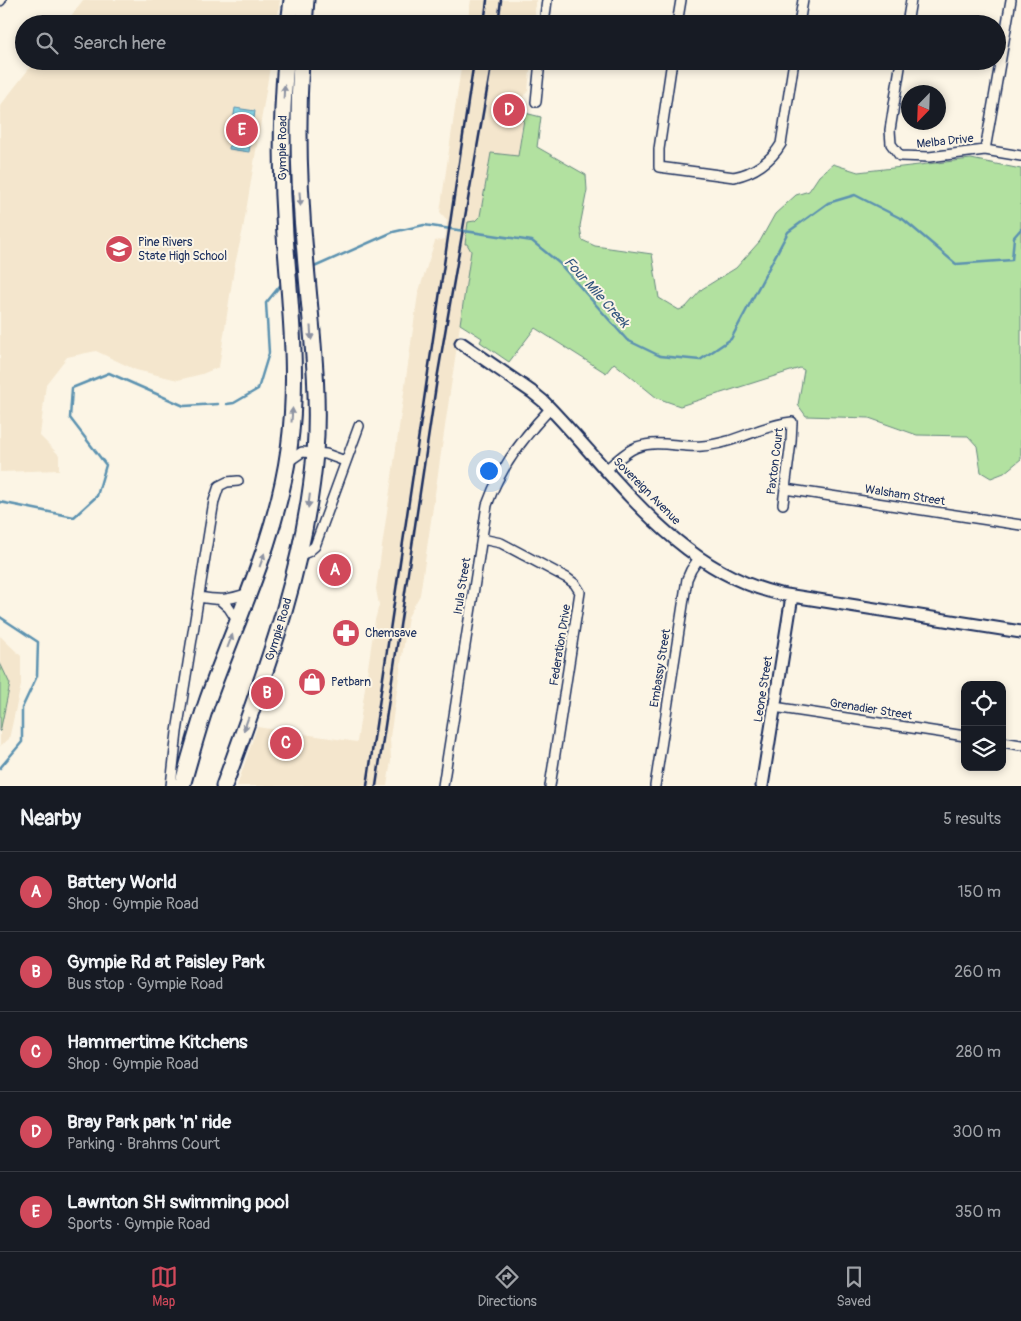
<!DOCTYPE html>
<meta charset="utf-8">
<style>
body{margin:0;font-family:Pangolin,sans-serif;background:#242831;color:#f1f3f6}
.controls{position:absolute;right:15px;bottom:15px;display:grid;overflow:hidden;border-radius:10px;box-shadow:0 2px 8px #0003}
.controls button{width:45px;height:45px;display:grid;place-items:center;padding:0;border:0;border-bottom:1px solid #363941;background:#171b24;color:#f1f3f6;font:25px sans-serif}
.compass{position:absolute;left:901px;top:85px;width:45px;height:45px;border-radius:50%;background:#171b24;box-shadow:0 2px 8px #0003;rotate:203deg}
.you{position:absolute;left:488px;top:470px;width:18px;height:18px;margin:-12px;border:4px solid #fff;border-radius:50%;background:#1a73e8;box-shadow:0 0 0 8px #1a73e833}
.badge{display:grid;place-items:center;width:32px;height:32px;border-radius:50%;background:#d1495b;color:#fff;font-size:16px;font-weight:700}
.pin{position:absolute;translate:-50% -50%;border:2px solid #fff;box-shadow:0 1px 5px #0006}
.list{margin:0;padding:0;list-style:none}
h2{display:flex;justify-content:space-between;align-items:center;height:65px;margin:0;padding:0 20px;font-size:21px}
h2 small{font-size:16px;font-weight:400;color:#9ea1a6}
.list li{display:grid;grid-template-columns:32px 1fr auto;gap:15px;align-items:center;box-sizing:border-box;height:80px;padding:0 20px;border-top:1px solid #363941}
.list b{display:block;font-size:19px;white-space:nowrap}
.list p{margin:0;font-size:16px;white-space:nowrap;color:#9ea1a6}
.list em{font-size:16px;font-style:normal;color:#9ea1a6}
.icon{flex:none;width:28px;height:28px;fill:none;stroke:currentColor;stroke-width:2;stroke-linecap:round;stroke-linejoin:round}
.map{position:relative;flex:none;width:1021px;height:786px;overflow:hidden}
.search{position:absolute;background:#171b24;box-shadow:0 2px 8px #0003;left:15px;right:15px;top:15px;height:55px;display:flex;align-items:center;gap:12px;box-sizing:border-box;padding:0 18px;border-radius:28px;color:#9ea1a6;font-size:19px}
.sheet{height:465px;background:#171b24}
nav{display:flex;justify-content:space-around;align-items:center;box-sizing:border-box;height:70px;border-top:1px solid #363941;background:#171b24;font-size:14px;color:#9ea1a6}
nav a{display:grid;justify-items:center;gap:2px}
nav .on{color:#d1495b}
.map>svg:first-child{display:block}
.built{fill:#f4e6cd}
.green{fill:#b2e1a0;stroke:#66887f}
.water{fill:#87d4e6;stroke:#5c92b0}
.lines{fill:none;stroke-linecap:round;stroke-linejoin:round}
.shore{stroke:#467194;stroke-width:1}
.stream{stroke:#5c92b0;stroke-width:2.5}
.minor-casing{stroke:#1b2f5e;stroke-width:12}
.tertiary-casing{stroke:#1b2f5e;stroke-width:15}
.trunk-casing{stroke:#1b2f5e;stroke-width:19}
.minor{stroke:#fcf5e5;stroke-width:9}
.tertiary{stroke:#fcf5e5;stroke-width:11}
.trunk{stroke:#fcf5e5;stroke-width:15}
.rail{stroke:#1b2f5e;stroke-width:2.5}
.oneway{fill:#8c92a2}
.labels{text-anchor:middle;stroke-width:4;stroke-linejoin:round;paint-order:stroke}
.street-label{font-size:12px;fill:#1b2f5e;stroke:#fcf5e5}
.poi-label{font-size:12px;fill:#1b2f5e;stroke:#fcf5e5;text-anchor:start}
.water-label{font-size:14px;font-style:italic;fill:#365880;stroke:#fcf5e5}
</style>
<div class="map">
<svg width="1021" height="786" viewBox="0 0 1021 786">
<rect width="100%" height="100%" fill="#fcf5e5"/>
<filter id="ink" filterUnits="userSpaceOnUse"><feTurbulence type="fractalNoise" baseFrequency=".02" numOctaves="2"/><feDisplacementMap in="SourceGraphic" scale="10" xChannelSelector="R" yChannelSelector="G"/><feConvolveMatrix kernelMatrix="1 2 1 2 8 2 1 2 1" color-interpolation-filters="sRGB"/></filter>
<g filter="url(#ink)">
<path class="built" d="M83,0H280L277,24H65Z
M471,0H536L534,24H467Z
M35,61H271L243,229L234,269L219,367L202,374L178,380L136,370L96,351L67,357L46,384L40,436L59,455V470L0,472V106Z
M462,61H531L528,91L524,96L523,103L525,109L518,157L491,153L480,216L475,221L468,223L465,243L467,244L471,251L420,595L408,617L390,737L391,761L387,786H237L257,727L357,742L375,620L379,605L376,589L418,294L435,241L445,239L447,220L440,212Z
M0,636L21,656V685L9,739L0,746Z"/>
<path class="green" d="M525,113L541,117L537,147L586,175L587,190L580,226L582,240L595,246L652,254L659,298L679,310L686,307L702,289L736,268L760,241L775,214L796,195L809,191L819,176L833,164L858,172L971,159L1021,169V459L1004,473L991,478L981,472L977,446L968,436L917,435L869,418L806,416L798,405L804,370L800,368L680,406L657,398L614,363L606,373L535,328L509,362L480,342L482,338L460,324L471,251L467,244H465L468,222L475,221L480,216L491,153L518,156Z
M0,663L10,684L0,732Z"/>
<path class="water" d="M235,108L255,111L249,152L229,149Z"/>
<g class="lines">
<path class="shore" d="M241,114L247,115L249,117L245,144L243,146L236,145L235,143L239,116Z"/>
<path class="stream" d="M312,268L393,232L424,225L532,241L559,263L627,340L660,356L700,360L731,339L788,232L828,203L855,195L904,220L956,264L1012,260L1014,237L1021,229
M227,404L234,403L258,389L269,353L266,303L283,282
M0,502L74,517L97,496L106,465L70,418L72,388L109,373L184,406L218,404
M0,617L38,642L37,676L22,708V742L0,768"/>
<g class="minor-casing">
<path id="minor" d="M0,1L1,0
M544,24L547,0
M677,24L681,0
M799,24L803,0
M907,24L911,0
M672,61L659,149V167L734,177C754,173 771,161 781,144L794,61
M901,61L890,130L891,144L900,156L929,157L985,150L1021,156
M536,102L540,61
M985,150L1011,0
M286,463L302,452L326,454L345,461
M606,470C615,462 626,451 637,447C659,439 680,448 702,446C734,444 761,425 792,422L791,442L783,504
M785,489L1021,525
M482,539L501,543L567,578L575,584L580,592L550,786
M300,555L308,552L315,546L359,426
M199,597C222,601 227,600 249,593
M220,600L229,608L238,622
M774,707L965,736
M1002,742L1021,745
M171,786L177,732L214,501L219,486L227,482L238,481
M443,786L487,505C500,468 523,437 550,409
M655,786L687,579L691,570L699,558"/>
</g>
<g class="tertiary-casing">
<path id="tertiary" d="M461,343L532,392L543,401C613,472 676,571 780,594L1021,632
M762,786L792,596"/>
</g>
<g class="trunk-casing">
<g id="trunk">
<path d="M289,24L292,0"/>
<path d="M304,24L306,0"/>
<path id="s1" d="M182,786C190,757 198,728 208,699C238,616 277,537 289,449C299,377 290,306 285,235C281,177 281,119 286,61"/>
<path id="s2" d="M224,786C264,676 305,571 315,453C320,387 310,319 305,253C299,189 297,125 301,61"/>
</g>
</g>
<use href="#minor" class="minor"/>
<use href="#tertiary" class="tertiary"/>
<use href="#trunk" class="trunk"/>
<path class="rail" d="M484,24L487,0
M498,24L501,0
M367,786L474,61
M376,786L437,379L492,61"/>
</g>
<defs><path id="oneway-solid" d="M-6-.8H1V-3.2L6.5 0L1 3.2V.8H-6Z" transform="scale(1.25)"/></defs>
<g class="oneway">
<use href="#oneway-solid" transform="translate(284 92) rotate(-87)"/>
<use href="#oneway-solid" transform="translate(300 199) rotate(86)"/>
<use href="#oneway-solid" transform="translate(311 333) rotate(86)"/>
<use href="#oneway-solid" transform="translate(292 415) rotate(-86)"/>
<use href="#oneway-solid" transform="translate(309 501) rotate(97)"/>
<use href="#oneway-solid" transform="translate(262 560) rotate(-70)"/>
<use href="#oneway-solid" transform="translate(230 641) rotate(-69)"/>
<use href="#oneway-solid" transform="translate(246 724) rotate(110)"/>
</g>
</g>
<defs>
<g id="school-disc" transform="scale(1.4375)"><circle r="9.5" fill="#d1495b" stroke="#fcf5e5"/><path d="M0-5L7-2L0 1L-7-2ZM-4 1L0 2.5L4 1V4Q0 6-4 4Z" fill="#fff"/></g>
<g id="pharmacy-disc" transform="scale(1.4375)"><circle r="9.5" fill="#d1495b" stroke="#fcf5e5"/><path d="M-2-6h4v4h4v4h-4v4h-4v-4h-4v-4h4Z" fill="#fff"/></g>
<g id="shop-disc" transform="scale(1.4375)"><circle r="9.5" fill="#d1495b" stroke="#fcf5e5"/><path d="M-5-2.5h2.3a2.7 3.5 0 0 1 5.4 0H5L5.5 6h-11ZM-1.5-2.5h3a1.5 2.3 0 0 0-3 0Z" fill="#fff"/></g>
</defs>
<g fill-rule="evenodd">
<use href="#school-disc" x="119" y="249"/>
<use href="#pharmacy-disc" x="346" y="633"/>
<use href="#shop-disc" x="312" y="682"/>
</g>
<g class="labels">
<g class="street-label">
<text transform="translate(945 141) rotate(-6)" y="4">Melba Drive</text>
<text dy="4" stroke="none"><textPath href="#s1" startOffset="656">Gympie Road</textPath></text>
<text transform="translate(775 461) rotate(-83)" y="4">Paxton Court</text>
<text transform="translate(647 491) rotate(45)" y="4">Sovereign Avenue</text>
<text transform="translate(905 495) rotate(9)" y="4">Walsham Street</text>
<text transform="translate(462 586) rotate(-81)" y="4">Irula Street</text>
<text dy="4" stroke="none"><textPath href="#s2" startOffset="166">Gympie Road</textPath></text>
<text transform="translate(560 645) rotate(-81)" y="4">Federation Drive</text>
<text transform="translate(660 668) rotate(-81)" y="4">Embassy Street</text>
<text transform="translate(763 689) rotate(-81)" y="4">Leone Street</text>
<text transform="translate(871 709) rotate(9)" y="4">Grenadier Street</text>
</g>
<g class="poi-label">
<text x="138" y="246">Pine Rivers<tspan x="138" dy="14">State High School</tspan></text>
<text x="365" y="637">Chemsave</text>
<text x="331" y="686">Petbarn</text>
</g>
<g class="water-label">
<text transform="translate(597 292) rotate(48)" y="5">Four Mile Creek</text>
</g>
</g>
</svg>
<div class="controls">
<button><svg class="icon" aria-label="locate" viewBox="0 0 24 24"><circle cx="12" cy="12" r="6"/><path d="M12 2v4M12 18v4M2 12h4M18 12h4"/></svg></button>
<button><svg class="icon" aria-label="layers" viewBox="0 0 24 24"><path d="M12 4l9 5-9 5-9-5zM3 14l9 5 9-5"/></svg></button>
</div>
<svg class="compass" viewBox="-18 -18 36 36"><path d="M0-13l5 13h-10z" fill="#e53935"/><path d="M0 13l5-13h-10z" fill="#9ea1a6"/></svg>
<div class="you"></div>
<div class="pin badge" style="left:335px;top:570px">A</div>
<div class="pin badge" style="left:267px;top:693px">B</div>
<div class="pin badge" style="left:286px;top:743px">C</div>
<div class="pin badge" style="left:509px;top:110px">D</div>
<div class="pin badge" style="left:242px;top:130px">E</div>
<div class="search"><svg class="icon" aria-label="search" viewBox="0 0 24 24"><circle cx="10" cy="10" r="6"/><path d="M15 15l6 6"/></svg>Search here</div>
</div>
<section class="sheet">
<h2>Nearby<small>5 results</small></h2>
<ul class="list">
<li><span class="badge">A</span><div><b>Battery World</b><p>Shop · Gympie Road</p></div><em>150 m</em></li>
<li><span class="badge">B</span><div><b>Gympie Rd at Paisley Park</b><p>Bus stop · Gympie Road</p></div><em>260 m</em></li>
<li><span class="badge">C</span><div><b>Hammertime Kitchens</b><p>Shop · Gympie Road</p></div><em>280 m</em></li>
<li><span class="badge">D</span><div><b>Bray Park park 'n' ride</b><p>Parking · Brahms Court</p></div><em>300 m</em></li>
<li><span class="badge">E</span><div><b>Lawnton SH swimming pool</b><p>Sports · Gympie Road</p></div><em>350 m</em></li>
</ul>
</section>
<nav>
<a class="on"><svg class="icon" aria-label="map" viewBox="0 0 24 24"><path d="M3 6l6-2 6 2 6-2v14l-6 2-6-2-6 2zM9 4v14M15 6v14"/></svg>Map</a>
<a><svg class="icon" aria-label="directions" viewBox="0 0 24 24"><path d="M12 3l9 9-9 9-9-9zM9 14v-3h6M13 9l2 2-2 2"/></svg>Directions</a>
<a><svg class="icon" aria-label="saved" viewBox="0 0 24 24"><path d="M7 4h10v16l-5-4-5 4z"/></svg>Saved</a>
</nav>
